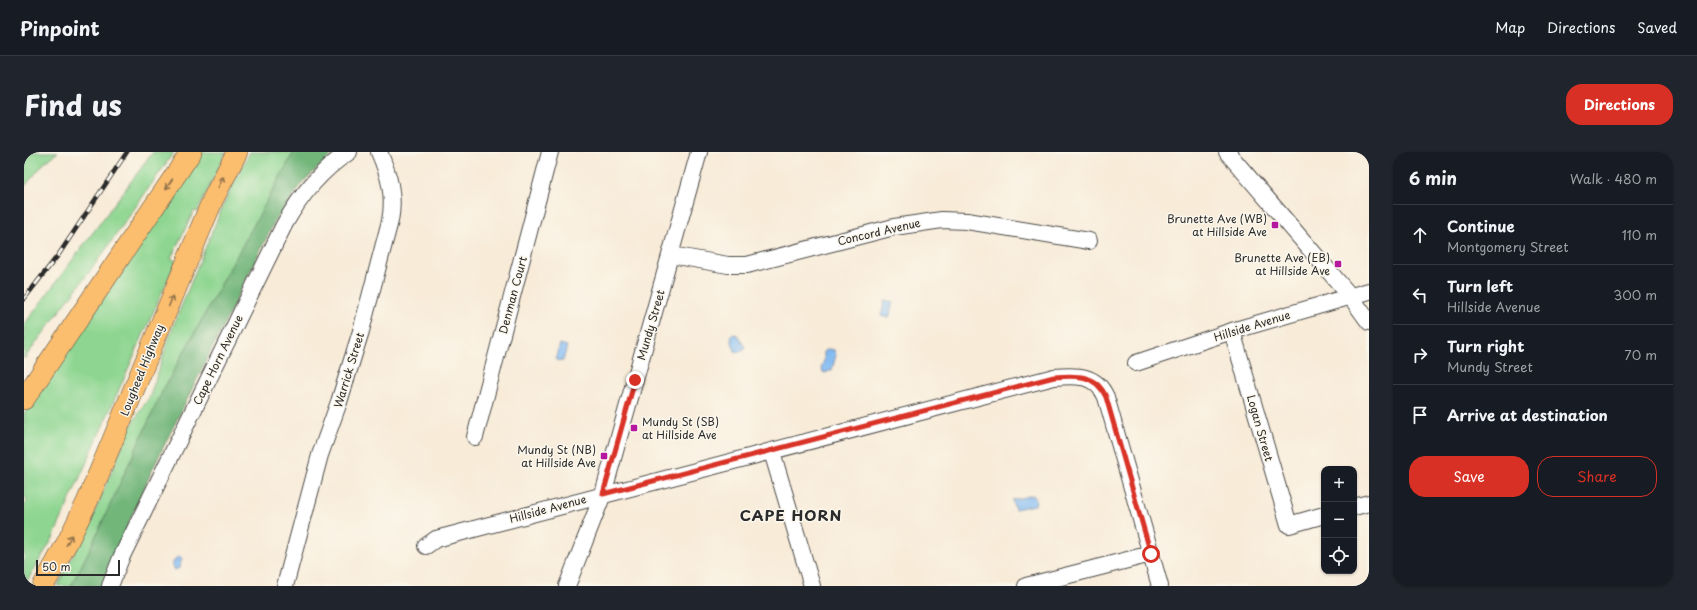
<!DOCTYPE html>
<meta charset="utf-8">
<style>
body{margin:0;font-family:"Playpen Sans",sans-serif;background:#20242c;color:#f1f3f6}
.controls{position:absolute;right:12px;bottom:12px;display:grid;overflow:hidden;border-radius:8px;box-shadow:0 1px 3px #0004}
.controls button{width:36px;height:36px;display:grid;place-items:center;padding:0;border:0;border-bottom:1px solid #363941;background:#171b24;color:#f1f3f6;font:20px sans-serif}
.scale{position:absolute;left:12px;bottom:10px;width:84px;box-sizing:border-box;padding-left:4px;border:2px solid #2b2b2b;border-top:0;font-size:11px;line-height:14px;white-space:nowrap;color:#2b2b2b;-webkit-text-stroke:3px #fbf7ec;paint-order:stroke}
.stop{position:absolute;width:12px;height:12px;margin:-9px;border:3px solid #d93025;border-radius:50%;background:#fff}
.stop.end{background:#d93025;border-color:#fff;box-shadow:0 1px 4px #0008}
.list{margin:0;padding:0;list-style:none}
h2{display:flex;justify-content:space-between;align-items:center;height:52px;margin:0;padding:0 16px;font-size:17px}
h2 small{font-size:13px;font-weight:400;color:#9ea1a6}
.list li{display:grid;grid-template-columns:26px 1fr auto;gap:12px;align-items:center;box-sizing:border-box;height:60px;padding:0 16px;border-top:1px solid #363941}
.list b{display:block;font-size:15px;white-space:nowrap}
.list p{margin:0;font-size:13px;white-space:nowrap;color:#9ea1a6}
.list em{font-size:13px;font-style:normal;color:#9ea1a6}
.actions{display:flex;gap:8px;padding:12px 16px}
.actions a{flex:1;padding:9px 0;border:1px solid #d93025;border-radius:16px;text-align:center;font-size:14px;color:#d93025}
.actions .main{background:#d93025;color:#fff}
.icon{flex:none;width:22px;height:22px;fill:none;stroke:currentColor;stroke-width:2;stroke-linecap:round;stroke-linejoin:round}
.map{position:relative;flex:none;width:1345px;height:434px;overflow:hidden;border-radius:16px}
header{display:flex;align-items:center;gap:24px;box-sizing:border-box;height:56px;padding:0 20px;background:#171b24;border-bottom:1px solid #363941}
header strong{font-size:19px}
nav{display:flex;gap:22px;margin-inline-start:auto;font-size:14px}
.intro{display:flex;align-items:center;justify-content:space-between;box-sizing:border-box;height:96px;padding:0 24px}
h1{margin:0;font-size:28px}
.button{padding:10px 18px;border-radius:16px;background:#d93025;color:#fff;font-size:14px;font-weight:700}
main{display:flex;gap:24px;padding:0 24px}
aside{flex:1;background:#171b24;border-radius:16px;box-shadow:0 1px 3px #0004}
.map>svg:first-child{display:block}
.green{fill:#8dd590;stroke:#5c805e}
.forest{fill:#72b67a;stroke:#4e7052}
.water{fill:#82bbf3;stroke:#56738f}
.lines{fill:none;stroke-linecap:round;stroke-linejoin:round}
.minor-casing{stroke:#4a4845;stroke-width:18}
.major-casing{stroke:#4a4845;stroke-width:22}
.minor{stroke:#fff;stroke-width:16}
.major{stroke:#fbbd6e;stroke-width:21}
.rail-casing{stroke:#2b2b2b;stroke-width:4.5}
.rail{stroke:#fbf7ec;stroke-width:3;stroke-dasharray:9;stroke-linecap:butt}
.oneway{stroke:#93744c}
.route{stroke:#d93025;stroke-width:5}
.poi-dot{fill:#b5179e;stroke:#fbf7ec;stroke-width:1.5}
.labels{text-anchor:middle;stroke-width:3;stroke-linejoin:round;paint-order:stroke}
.poi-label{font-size:11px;fill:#2b2b2b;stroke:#fbf7ec;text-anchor:end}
.street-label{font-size:11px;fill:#2b2b2b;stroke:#fbf7ec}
.district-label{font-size:15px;font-weight:bold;letter-spacing:1px;fill:#2b2b2b;stroke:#fbf7ec}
</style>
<header>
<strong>Pinpoint</strong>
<nav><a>Map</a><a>Directions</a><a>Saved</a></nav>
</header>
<div class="intro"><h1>Find us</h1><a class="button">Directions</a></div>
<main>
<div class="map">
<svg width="1345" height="434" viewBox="0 0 1345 434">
<rect width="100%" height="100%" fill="#fbf7ec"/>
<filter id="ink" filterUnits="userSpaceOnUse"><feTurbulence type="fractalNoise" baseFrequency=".025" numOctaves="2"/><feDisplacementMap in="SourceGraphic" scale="8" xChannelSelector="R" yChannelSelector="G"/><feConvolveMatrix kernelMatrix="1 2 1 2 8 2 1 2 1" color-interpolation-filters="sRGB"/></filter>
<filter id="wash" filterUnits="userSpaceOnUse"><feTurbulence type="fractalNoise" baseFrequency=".012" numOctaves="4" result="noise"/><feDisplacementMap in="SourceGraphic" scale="16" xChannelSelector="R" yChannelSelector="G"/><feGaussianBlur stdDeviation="0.9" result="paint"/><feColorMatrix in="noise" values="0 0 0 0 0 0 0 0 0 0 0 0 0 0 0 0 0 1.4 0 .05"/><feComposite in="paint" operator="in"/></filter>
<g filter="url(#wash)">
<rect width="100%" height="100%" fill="#f8ebd8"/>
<path class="green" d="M0,0H34L22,9L0,35Z
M129,0H150L80,100L0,207V173Z
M178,0H202L173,60L170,59L147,106L152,109L29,386L0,434V356L3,346L0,345V262Z
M226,0H270L139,238L63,403L47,434H33L67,369L107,273L126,244L148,177L177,106L201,49Z"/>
<path class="forest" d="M270,0H311L280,29L251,69L131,312L105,370L81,434H47L63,403L139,238Z"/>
<path class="water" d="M861,148L869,150L865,166L857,164Z
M711,182L715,184L721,196L715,200L711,199L707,187L708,183Z
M536,192L543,194L539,209L532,208Z
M804,197L810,198L812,203L808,218L801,221L799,220L797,215L800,209V200Z
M1009,343L1012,347L1011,353L991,357L988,348Z
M154,404L158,406L155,416L151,418L148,412Z"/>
</g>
<g filter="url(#ink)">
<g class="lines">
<g class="minor-casing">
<path id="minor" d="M1203,0L1327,145L1345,170
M647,103L704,113H723L870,75L918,68L943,69L1065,89
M1208,179L1265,373L1300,363
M1112,211L1208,179L1345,139
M451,285L526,0
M748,300L788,434
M1330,355L1345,351
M402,394L412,387L1030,225C1052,223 1072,222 1082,245L1136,434
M86,434L97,406L260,73C276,44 297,18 325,0
M261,434L296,303L315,250L337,179L366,69C371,43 365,23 355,0
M543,434L579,342L675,0
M1002,434L1127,402"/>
</g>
<g class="major-casing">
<path id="major" d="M0,247L167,0
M19,434L44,389L63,350L189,47L213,0"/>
</g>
<use href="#minor" class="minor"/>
<use href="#major" class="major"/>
<g class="rail-casing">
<path id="rail" d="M0,147L35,102L103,0"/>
</g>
<use href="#rail" class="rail"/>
</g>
<defs><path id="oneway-shaft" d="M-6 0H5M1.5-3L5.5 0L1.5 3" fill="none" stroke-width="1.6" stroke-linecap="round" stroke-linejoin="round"/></defs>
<g class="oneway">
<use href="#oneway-shaft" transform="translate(197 30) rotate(-64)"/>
<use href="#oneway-shaft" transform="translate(145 32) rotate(124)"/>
<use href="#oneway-shaft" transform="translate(147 149) rotate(-67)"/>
<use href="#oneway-shaft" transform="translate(45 388) rotate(-63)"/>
</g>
</g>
<g class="lines" filter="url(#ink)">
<path class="route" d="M611,228L579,342L1030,225C1052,223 1072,222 1082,245L1127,402"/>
</g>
<g class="poi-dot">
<rect x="1247" y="69" width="8" height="8" rx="2"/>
<rect x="1310" y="108" width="8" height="8" rx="2"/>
<rect x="606" y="272" width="8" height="8" rx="2"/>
<rect x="576" y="300" width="8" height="8" rx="2"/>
</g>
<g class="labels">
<g class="poi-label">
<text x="1243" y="71">Brunette Ave (WB)<tspan x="1243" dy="13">at Hillside Ave</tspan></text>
<text x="1306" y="110">Brunette Ave (EB)<tspan x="1306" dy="13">at Hillside Ave</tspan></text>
<text x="618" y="274" text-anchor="start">Mundy St (SB)<tspan x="618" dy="13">at Hillside Ave</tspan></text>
<text x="572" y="302">Mundy St (NB)<tspan x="572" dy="13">at Hillside Ave</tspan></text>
</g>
<g class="street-label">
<text transform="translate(855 80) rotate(-13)" y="4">Concord Avenue</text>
<text transform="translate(489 143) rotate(-75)" y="4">Denman Court</text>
<text transform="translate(627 173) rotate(-74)" y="4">Mundy Street</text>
<text transform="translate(1228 174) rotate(-17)" y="4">Hillside Avenue</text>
<text transform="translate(194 208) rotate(-64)" y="4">Cape Horn Avenue</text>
<text transform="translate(118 218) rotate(-68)" y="4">Lougheed Highway</text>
<text transform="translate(325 218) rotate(-73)" y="4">Warrick Street</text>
<text transform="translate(1236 276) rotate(74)" y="4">Logan Street</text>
<text transform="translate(524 357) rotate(-15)" y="4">Hillside Avenue</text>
</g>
<g class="district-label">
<text x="767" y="369">CAPE HORN</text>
</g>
</g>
</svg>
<div class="controls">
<button>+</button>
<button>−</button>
<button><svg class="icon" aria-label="locate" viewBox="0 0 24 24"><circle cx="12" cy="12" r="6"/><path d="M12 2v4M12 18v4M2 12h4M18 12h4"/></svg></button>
</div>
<div class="scale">50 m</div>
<div class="stop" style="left:1127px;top:402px"></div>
<div class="stop end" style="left:611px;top:228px"></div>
</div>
<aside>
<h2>6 min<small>Walk · 480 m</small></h2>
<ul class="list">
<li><svg class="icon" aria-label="ahead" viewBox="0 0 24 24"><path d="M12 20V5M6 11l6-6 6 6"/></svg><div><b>Continue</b><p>Montgomery Street</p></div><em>110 m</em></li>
<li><svg class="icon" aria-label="left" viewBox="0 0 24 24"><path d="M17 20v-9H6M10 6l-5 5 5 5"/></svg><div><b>Turn left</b><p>Hillside Avenue</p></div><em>300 m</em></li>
<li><svg class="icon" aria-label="right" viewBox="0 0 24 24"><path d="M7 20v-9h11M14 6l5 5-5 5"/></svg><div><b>Turn right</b><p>Mundy Street</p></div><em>70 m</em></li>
<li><svg class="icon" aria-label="arrive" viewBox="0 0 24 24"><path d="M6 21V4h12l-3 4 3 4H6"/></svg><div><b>Arrive at destination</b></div></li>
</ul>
<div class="actions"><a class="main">Save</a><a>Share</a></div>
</aside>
</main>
